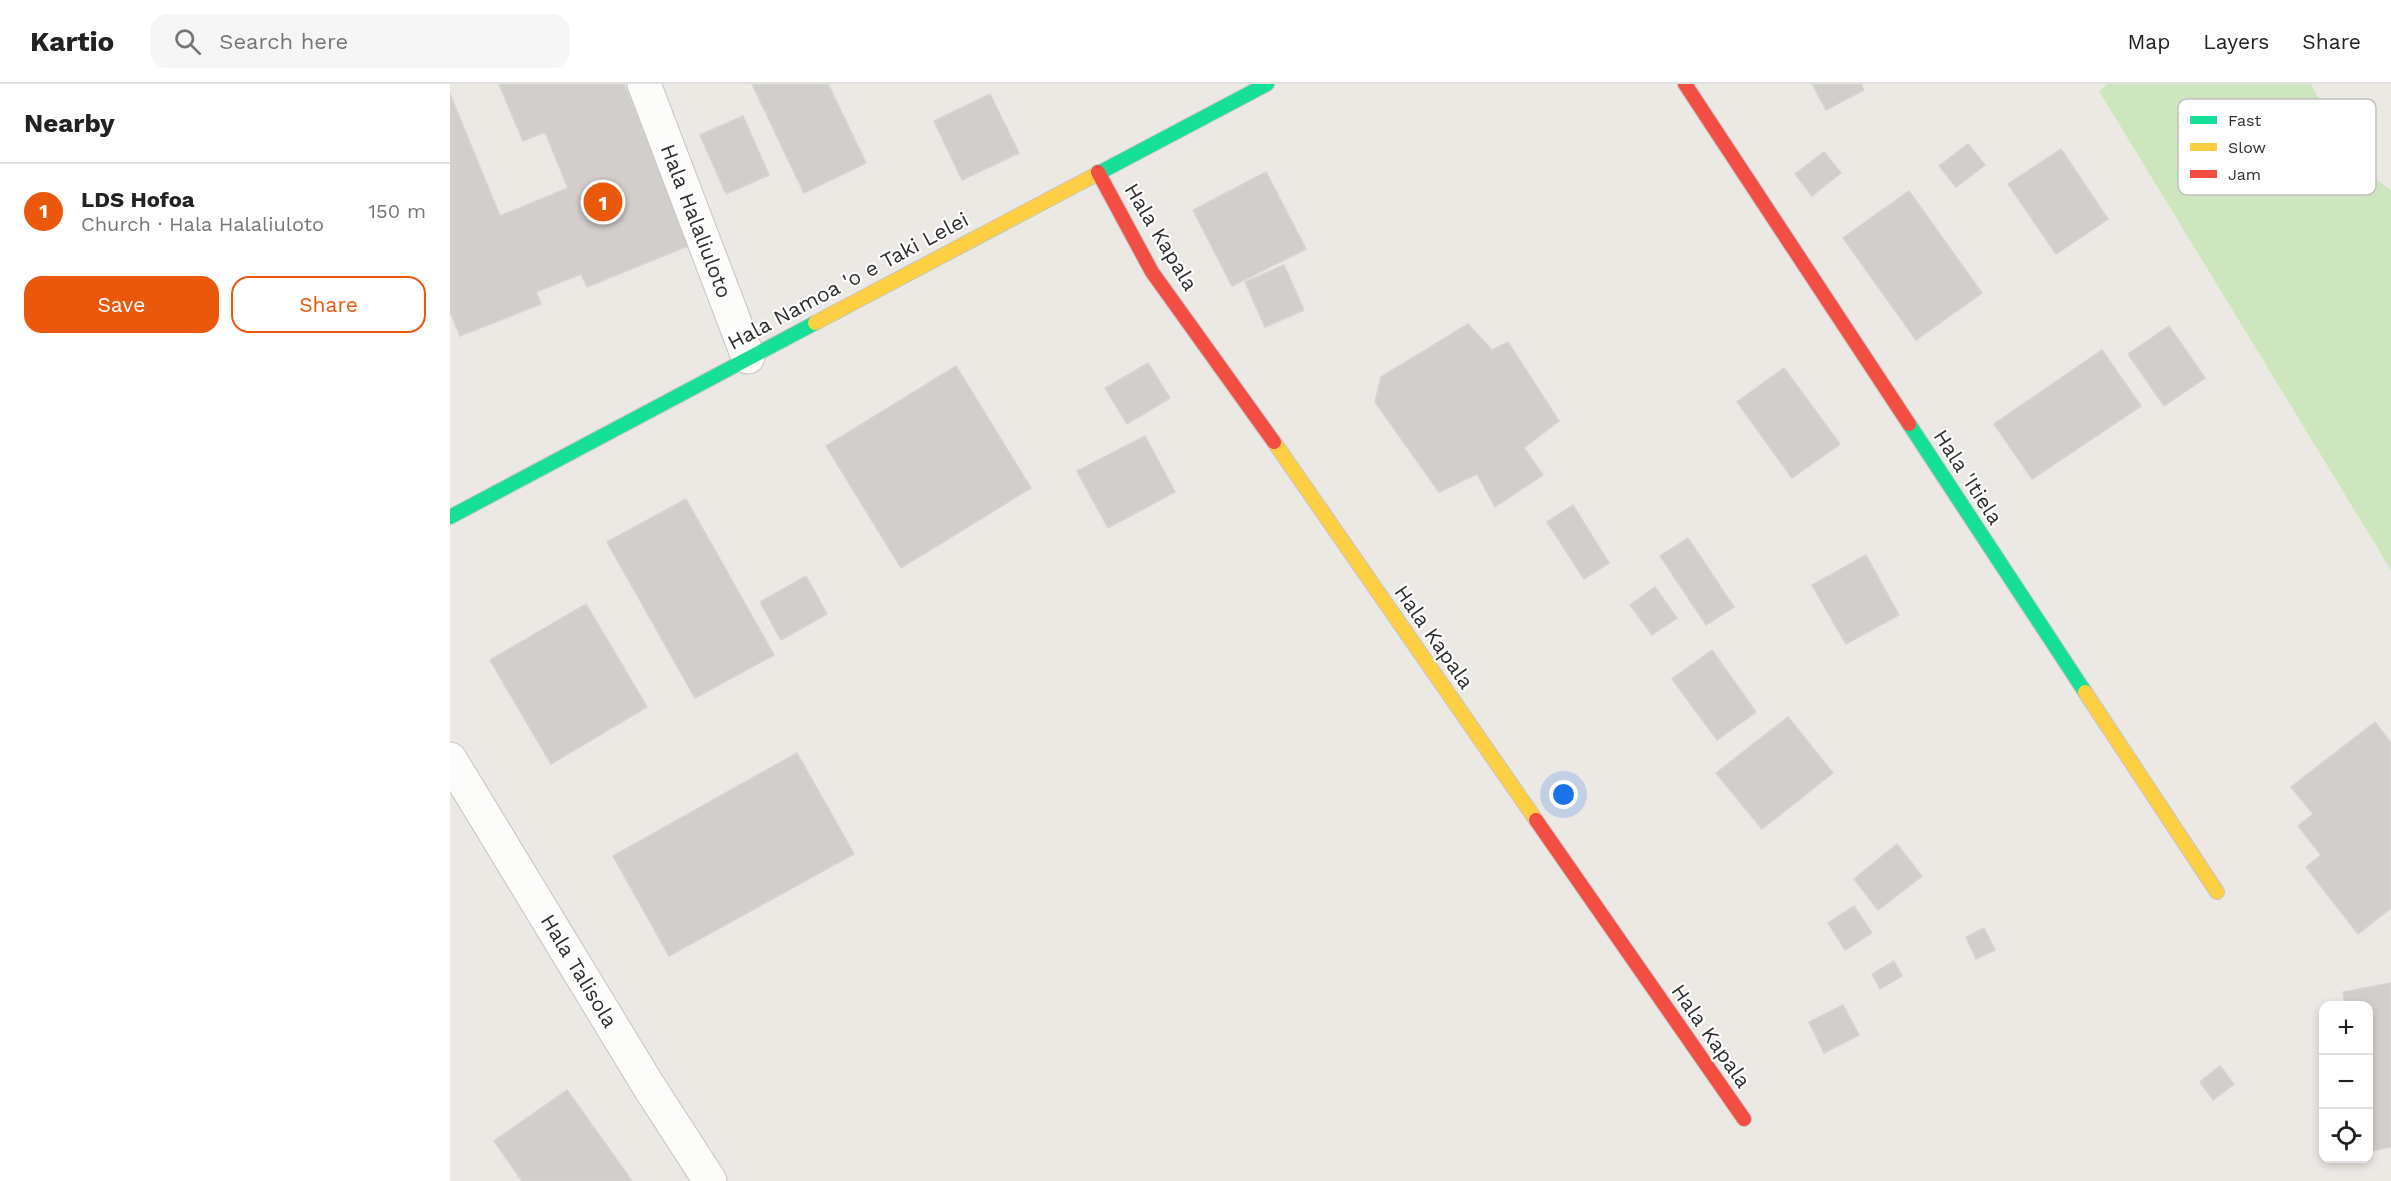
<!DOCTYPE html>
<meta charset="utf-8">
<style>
body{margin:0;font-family:"Work Sans",sans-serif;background:#f6f6f6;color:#222}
.controls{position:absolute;right:18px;bottom:18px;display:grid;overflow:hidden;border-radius:12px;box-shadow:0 3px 9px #0003}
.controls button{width:54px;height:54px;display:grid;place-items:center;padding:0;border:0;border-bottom:2px solid #e0e0e0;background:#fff;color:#222;font:30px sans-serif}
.you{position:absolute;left:1114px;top:711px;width:21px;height:21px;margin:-15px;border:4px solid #fff;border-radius:50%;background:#1a73e8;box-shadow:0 0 0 9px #1a73e833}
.badge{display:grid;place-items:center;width:39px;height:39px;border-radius:50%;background:#ea580c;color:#fff;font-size:20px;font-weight:700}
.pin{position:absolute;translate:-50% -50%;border:3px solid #fff;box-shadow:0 2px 6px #0006}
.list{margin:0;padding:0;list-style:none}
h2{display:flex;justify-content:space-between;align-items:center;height:78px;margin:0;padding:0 24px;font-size:26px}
h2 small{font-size:20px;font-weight:400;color:#767676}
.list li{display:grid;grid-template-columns:39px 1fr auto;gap:18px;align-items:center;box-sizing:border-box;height:96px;padding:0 24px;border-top:2px solid #e0e0e0}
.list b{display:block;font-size:22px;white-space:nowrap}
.list p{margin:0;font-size:20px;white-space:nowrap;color:#767676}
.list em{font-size:20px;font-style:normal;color:#767676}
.actions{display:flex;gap:12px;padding:18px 24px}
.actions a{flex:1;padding:14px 0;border:2px solid #ea580c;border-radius:18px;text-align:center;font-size:21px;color:#ea580c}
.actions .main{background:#ea580c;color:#fff}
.icon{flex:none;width:33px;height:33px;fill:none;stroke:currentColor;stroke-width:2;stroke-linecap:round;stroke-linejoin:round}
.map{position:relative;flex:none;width:1941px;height:1097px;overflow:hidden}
header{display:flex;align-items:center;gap:36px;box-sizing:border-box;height:84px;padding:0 30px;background:#fff;border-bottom:2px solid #e0e0e0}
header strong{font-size:28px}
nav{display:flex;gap:33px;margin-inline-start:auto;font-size:21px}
.search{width:420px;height:54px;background:#f6f6f6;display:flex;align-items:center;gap:15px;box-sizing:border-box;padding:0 21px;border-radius:18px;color:#767676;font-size:22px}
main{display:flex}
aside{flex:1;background:#fff}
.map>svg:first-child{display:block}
.green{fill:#cee6be}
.building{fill:#d1cecb;stroke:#d7d4d0;stroke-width:1.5}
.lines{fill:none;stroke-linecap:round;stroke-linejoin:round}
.street-casing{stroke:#c5c4c5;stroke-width:35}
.fast-casing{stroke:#c5c4c5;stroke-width:16}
.slow-casing{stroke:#c5c4c5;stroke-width:16}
.jam-casing{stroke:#c5c4c5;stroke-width:16}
.street{stroke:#fcfcfb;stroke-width:33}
.fast{stroke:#16e098;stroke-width:14}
.slow{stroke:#ffcf43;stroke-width:14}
.jam{stroke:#f24e42;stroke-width:14}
.labels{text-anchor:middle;stroke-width:4.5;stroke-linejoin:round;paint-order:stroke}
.street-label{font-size:21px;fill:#2e2e2e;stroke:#fff}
.key{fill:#fff;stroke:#c0c0c0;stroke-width:1.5}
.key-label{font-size:16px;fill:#2e2e2e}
</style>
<header>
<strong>Kartio</strong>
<div class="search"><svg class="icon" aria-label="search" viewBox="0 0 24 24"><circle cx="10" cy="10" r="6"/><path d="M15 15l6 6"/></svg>Search here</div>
<nav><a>Map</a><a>Layers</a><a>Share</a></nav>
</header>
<main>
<aside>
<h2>Nearby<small></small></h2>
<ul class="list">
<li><span class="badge">1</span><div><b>LDS Hofoa</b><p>Church · Hala Halaliuloto</p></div><em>150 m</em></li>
</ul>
<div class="actions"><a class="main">Save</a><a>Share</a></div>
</aside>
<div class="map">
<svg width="1941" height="1097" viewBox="0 0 1941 1097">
<rect width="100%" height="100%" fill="#ece8e4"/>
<path class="green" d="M1658,0H1861L1904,80L1941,106V486L1649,7Z"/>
<path class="building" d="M49,0H174L240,161L137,203L131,190L86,208L91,220L10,252L0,228V10L50,132L118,104L95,48L73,57Z
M302,0H378L416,79L354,109Z
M1362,0H1411L1414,6L1376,26Z
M540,10L569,69L512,96L484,37Z
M293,32L319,91L276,110L250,51Z
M1518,60L1535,81L1506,103L1489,82Z
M1611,65L1658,135L1606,170L1558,100Z
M1374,68L1391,89L1362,112L1345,90Z
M816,88L856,165L782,202L743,126Z
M1459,107L1532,209L1466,256L1393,154Z
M834,181L854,226L815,243L795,198Z
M1018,240L1042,266L1058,258L1109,337L1074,364L1093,391L1045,423L1027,390L989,408L925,318L931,293Z
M1719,242L1755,294L1714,322L1678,270Z
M1652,266L1691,322L1582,395L1544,340Z
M698,279L720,314L677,340L655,304Z
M506,282L581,404L451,484L376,362Z
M1334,284L1390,360L1342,394L1287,318Z
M695,352L725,408L658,444L627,387Z
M236,415L324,571L245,614L157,458Z
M1123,421L1159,479L1134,495L1097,438Z
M1238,454L1284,523L1256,541L1210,472Z
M1416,471L1449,531L1396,560L1362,501Z
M356,492L377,530L331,556L310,518Z
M1205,503L1227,534L1202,551L1180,521Z
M136,520L197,623L101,680L40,576Z
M1262,566L1306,628L1267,656L1222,595Z
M1338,633L1383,689L1312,745L1266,689Z
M1925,638L1941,659V824L1908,850L1856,783L1871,771L1848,742L1863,730L1841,703Z
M347,669L404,770L219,872L163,772Z
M1447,760L1472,792L1428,826L1404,795Z
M1404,822L1422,849L1395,866L1378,839Z
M1534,844L1545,866L1526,875L1516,853Z
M1444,877L1452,892L1430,905L1422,890Z
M1941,899V1063L1920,1067L1918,1056V922H1895L1893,908Z
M1393,921L1409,951L1374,969L1359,938Z
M1770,982L1784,1000L1763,1016L1750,998Z
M117,1006L182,1097H72L44,1057Z"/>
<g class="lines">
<g class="street-casing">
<path id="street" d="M194,0L298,273
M0,675L198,1001L260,1097"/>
</g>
<g class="fast-casing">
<path id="fast" d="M645,91L817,0
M1459,340L1635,608
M0,433L365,239"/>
</g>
<g class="slow-casing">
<path id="slow" d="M365,239L645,91
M824,358L1086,736
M1635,608L1767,808"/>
</g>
<g class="jam-casing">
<path id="jam" d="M1235,0L1459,340
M648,88L702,188L824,358
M1086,736L1294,1035"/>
</g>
<use href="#street" class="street"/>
<use href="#fast" class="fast"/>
<use href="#slow" class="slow"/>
<use href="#jam" class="jam"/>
</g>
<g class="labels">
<g class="street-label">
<text transform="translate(246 137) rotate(69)" y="7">Hala Halaliuloto</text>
<text transform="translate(711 153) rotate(59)" y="7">Hala Kapala</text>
<text transform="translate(398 197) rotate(-28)" y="7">Hala Namoa 'o e Taki Lelei</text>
<text transform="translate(1518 393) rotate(57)" y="7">Hala 'Itiela</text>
<text transform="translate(984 553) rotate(55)" y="7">Hala Kapala</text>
<text transform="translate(129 887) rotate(59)" y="7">Hala Talisola</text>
<text transform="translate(1261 952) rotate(55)" y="7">Hala Kapala</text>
</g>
</g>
<rect x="1728" y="15" width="198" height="96" rx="9" class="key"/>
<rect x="1740" y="32" width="27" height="8" fill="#16e098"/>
<rect x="1740" y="59" width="27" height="8" fill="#ffcf43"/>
<rect x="1740" y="86" width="27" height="8" fill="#f24e42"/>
<g class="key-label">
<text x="1778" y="42">Fast</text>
<text x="1778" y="69">Slow</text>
<text x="1778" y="96">Jam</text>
</g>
</svg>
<div class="controls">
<button>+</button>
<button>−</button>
<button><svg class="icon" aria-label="locate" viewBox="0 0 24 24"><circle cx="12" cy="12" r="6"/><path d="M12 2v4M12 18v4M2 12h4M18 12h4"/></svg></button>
</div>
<div class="you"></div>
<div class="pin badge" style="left:153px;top:118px">1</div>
</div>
</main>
